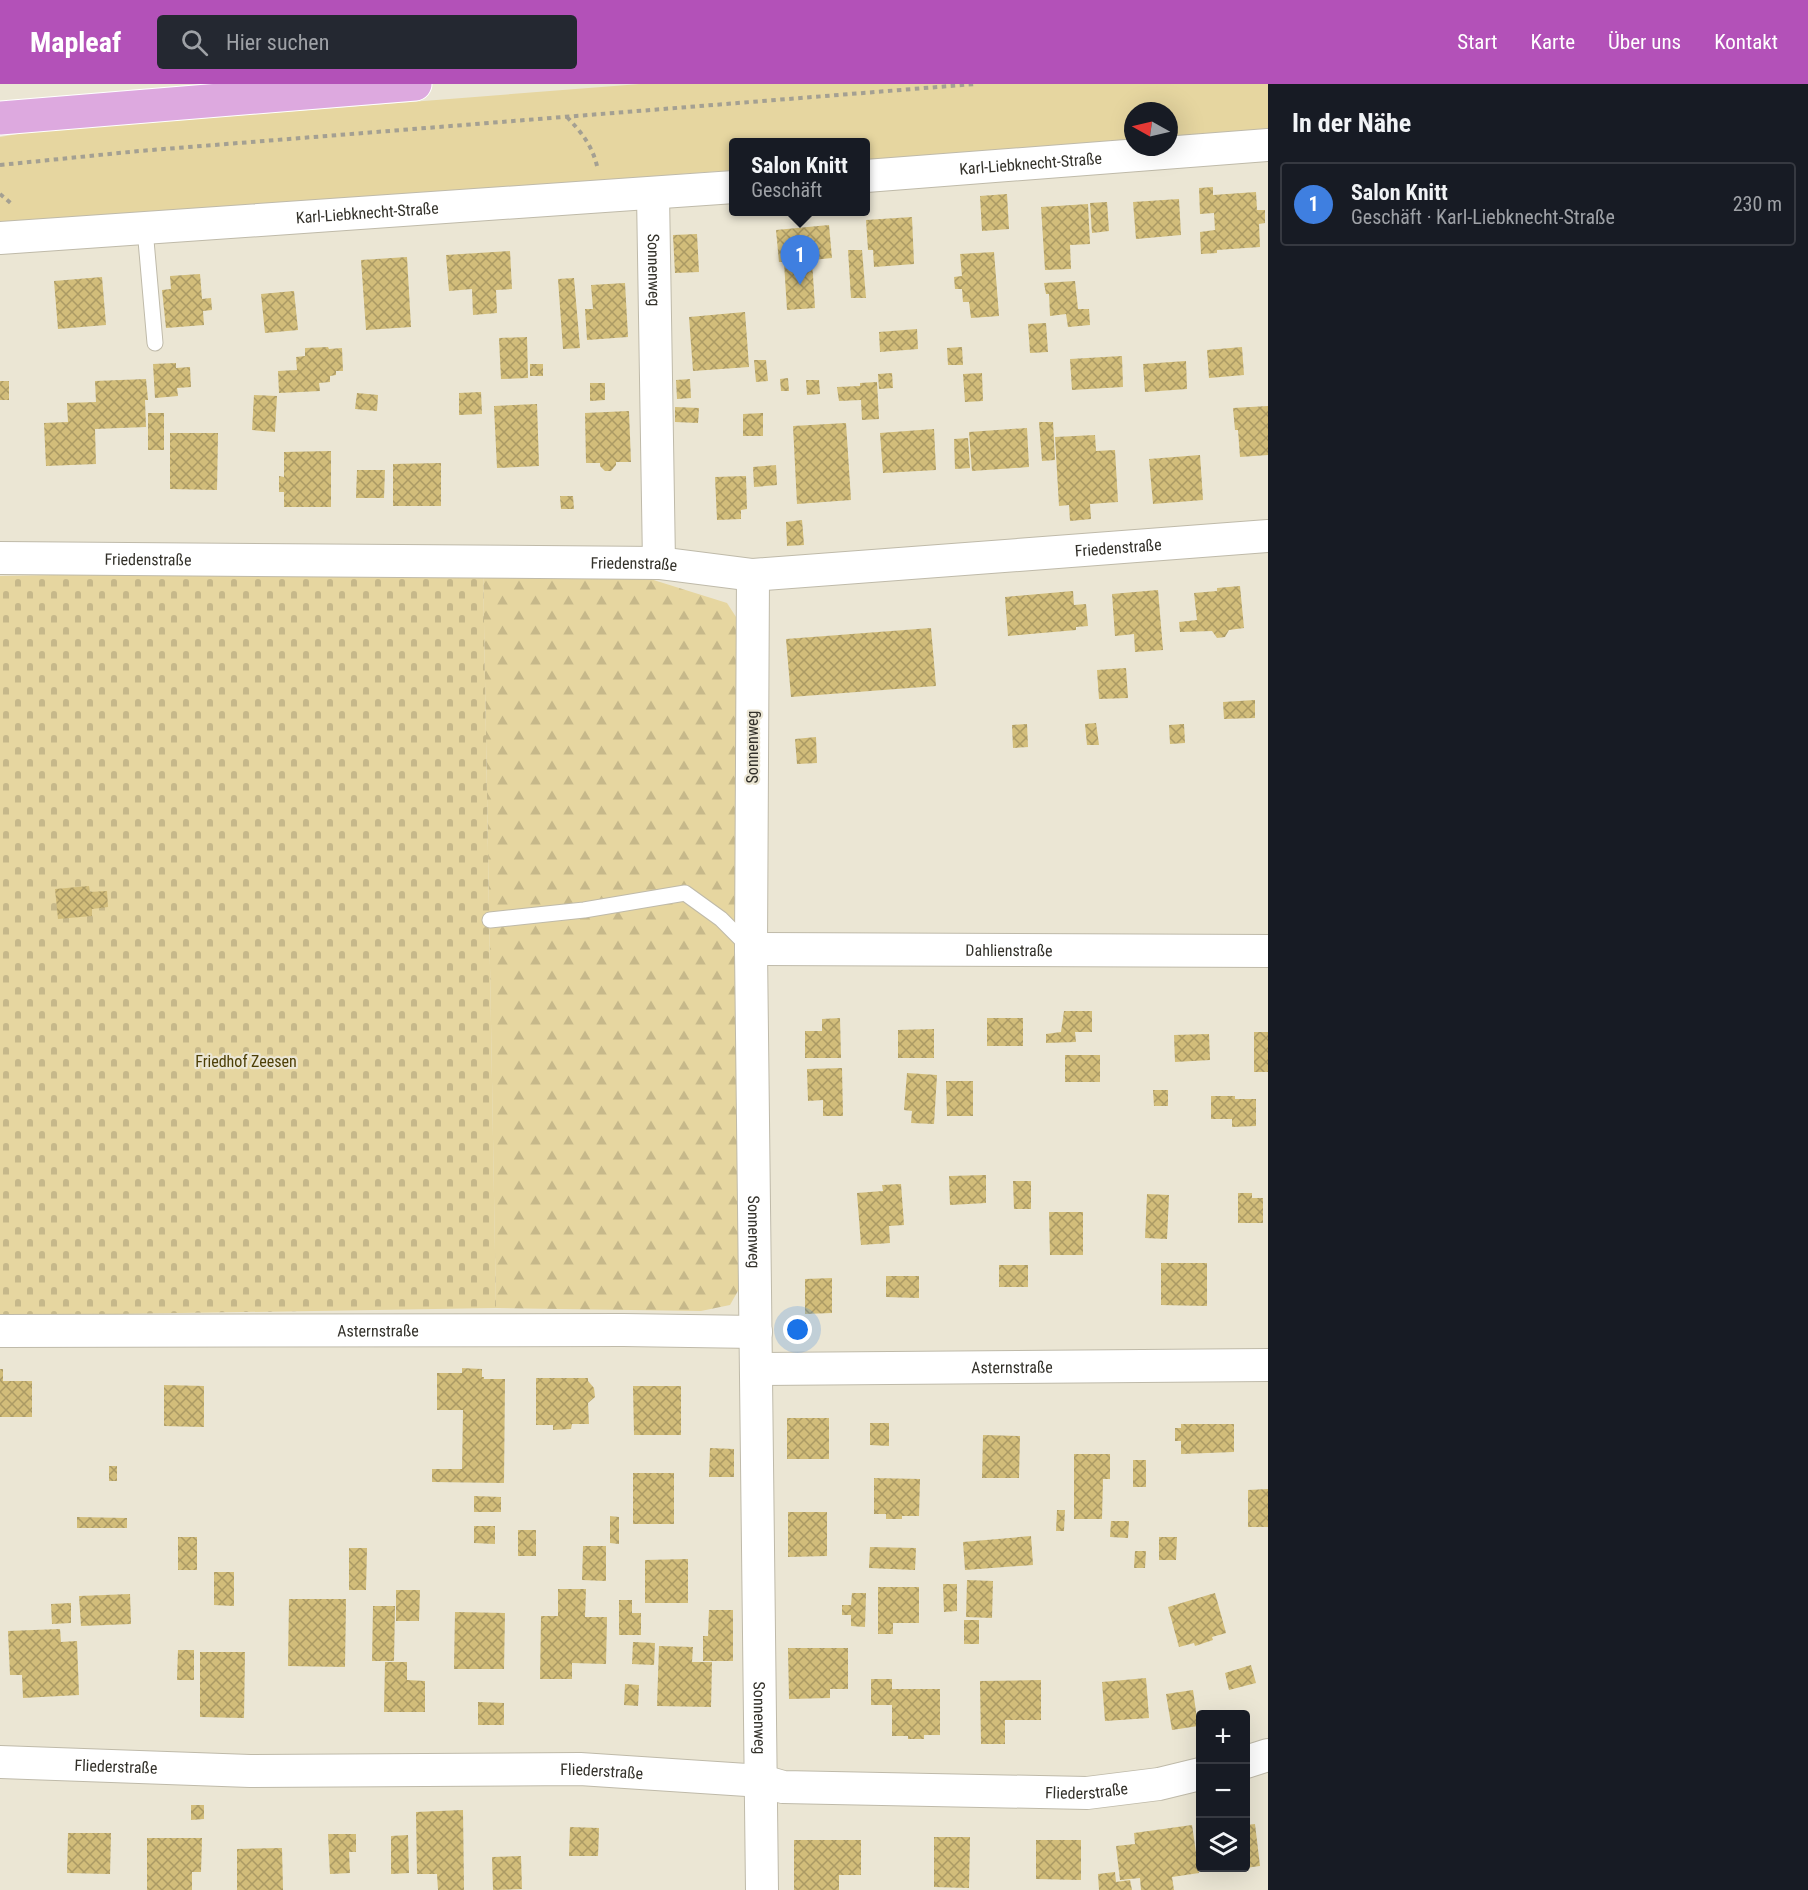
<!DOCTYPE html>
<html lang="de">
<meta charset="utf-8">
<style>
body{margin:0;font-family:"Roboto Condensed",sans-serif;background:#242831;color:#f1f3f6}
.controls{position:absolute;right:18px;bottom:18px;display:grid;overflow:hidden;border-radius:6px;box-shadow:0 6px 24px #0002}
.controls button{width:54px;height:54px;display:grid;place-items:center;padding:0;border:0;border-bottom:2px solid #363941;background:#171b24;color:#f1f3f6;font:30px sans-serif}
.compass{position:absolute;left:1124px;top:18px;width:54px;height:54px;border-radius:50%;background:#171b24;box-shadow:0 6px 24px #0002;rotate:278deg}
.you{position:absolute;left:798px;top:1246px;width:21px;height:21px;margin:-15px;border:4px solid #fff;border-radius:50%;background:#1a73e8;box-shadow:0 0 0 9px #1a73e833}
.badge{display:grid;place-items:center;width:39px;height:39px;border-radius:50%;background:#b351b8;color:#fff;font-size:20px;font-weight:700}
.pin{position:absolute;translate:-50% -50px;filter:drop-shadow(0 2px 3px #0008)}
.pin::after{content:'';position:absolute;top:32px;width:21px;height:18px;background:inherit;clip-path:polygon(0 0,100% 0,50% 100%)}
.popup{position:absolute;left:729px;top:54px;width:141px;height:78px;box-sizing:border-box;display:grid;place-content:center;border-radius:6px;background:#171b24;filter:drop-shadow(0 2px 4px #0005);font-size:20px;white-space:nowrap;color:#9ea1a6}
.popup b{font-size:22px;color:#f1f3f6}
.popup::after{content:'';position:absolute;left:50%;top:100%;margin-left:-12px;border:12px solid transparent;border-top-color:#171b24}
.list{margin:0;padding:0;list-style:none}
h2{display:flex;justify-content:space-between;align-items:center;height:78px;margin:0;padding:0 24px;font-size:26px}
h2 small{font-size:20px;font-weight:400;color:#9ea1a6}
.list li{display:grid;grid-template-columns:39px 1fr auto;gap:18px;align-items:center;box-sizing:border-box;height:84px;margin:0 12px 12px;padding:0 12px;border:2px solid #363941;border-radius:6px}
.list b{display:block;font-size:22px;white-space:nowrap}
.list p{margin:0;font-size:20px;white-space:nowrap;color:#9ea1a6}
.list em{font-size:20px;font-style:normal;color:#9ea1a6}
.icon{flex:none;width:33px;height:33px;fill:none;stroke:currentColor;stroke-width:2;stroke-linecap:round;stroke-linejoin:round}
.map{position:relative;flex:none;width:1268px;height:1806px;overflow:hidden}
header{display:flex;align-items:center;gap:36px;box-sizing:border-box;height:84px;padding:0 30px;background:#b351b8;color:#fff}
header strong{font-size:28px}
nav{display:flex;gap:33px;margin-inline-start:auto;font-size:21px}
.search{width:420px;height:54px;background:#242831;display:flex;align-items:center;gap:15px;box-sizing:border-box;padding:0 21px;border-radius:6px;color:#9ea1a6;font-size:22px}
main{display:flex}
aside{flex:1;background:#171b24}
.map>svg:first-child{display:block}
.grass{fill:#e6d6a0}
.forest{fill:url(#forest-firs)}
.cemetery{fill:url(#cemetery-stones)}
.building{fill:url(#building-cross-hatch)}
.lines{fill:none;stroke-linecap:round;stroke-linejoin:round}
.lane-casing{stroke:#bfbaa9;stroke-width:17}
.street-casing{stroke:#bfbaa9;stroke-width:34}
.primary-casing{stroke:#fff;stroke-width:35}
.path{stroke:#a4a092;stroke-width:4;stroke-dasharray:4.5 4.5;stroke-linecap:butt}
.lane{stroke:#fff;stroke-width:15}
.street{stroke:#fff;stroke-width:32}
.primary{stroke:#dda9df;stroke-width:33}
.labels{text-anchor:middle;stroke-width:4.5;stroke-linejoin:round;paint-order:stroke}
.street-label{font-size:16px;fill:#33312a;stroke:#ebe6d4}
.park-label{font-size:16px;fill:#4c3e05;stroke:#ebe6d4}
</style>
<header>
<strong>Mapleaf</strong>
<div class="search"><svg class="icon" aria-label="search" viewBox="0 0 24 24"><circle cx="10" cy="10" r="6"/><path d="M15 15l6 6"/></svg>Hier suchen</div>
<nav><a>Start</a><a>Karte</a><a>Über uns</a><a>Kontakt</a></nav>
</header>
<main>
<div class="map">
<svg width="1268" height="1806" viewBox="0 0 1268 1806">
<defs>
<pattern id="forest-firs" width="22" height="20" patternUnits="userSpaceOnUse" patternTransform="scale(1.5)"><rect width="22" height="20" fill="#e6d6a0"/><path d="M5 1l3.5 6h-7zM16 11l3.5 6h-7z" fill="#c6b88a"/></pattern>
<pattern id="cemetery-stones" width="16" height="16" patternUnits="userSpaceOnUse" patternTransform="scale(1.5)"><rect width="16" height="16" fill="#e6d6a0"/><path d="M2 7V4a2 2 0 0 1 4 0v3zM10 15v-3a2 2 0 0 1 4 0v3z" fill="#c6b88a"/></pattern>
<pattern id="building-cross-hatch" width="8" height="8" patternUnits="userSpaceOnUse" patternTransform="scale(1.5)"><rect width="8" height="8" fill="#d2bd7a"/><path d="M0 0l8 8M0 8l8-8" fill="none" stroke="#ab9a64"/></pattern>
</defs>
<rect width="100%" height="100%" fill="#ebe6d4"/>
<path class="grass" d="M640,0H1268V47L1169,54V27H1133V57L866,76V58H734V86L0,142V53L29,48Z"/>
<path class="forest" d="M483,483L644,493L727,519L738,536L747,1191L730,1221L701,1227L496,1224Z"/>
<path class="cemetery" d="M483,483L496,1224L0,1232V492Z"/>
<path class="building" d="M1213,103V111L1256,108L1257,126H1265V139L1259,140L1260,163L1217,166V169L1201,170L1200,148L1215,146L1214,129L1200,130L1199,104Z
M1007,110L1009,145L982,147L980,112Z
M1179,115L1181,151L1136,155L1133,118Z
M1107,118L1109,147L1092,149L1090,119Z
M1088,120L1090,160L1070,161L1071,185L1045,186L1041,123Z
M912,133L914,180L874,183L873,166H868L866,136Z
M829,141L832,174L812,176L815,224L787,226L784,178H779L776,146Z
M697,150L699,188L675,189L673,151Z
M848,166H862L866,214H851Z
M510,167L512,205L496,206L497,229L473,231L472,205L449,207L446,171Z
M994,168L999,232L971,234L969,218H963L962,205H955L954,193L962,192L960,170Z
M407,173L411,243L366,246L361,176Z
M200,190L202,215L211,214L212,226L203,227L204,241L166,244L162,206L171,205L170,192Z
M102,193L106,241L58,245L54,197Z
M574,194L580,264L563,265L558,195Z
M1075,197L1078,225H1089L1090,241L1068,243L1066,230L1050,232L1049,210H1046L1044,199Z
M625,199L628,253L587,256L585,225H593L591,201Z
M294,207L298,246L265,249L261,210Z
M745,228L749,283L693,287L689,233Z
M1046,239L1048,268L1030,269L1028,240Z
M917,245L918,265L880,268L879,248Z
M527,253L528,294L501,295L499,254Z
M328,263L329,265L342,264L343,287H336V291L330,292V298L319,299L320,307L279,309L278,287L297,286L296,273L305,272V264Z
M962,263L963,281H948L947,264Z
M1242,263L1244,291L1209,294L1207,266Z
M1122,272L1123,303L1072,306L1070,275Z
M754,276H766L768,297L756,298Z
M1186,277L1187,305L1145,308L1143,280Z
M176,279V284L190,283L191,303L177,304L178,312L155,314L153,280Z
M530,280H543V292H530Z
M892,289L893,304L879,305L878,290Z
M982,289L983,317L965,318L963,290Z
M788,294L789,307H781L780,295Z
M146,295L148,316H145L146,343L95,345L96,380L46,382L44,339L68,338L67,319L96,318L95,297Z
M690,295L691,314L677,315L676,296Z
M806,296H819L820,310L807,311Z
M0,297H9V316H0Z
M877,298L879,335L862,336L861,316L839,317L837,303L860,302V299Z
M590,299H605V316L590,317Z
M481,308L482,330L459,331V309Z
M357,309L378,311L377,327L355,325Z
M254,311L277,312L275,348L252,346Z
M537,320L539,382L497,384L494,322Z
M1268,322V371L1240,373L1238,346H1235L1233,324Z
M675,323L699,324L698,339L675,338Z
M629,327L631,378H616V381L611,387H605L600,382V379H586L585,329Z
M148,329H164V366H148Z
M763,329V352H743V330Z
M1039,338H1053L1055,376L1042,377Z
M846,339L851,416L797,420L793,342Z
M1027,344L1029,383L972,387L969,348Z
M934,345L936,386L883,389L880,349Z
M170,349H218L217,406L170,405Z
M1095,351L1096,367L1115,366L1118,418L1090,420L1091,435L1070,437L1069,421L1059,422L1055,353Z
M968,354L970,384L955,385L954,355Z
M331,367V423H284V408H279V392L284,393V368Z
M1200,371L1203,416L1153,420L1149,375Z
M441,379V422H393V380Z
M776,381L777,401L754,403L753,383Z
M357,386H385L384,414H356Z
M746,392L747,425L741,426V435L717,436L715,393Z
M560,412H573L574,425H561Z
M802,436L804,461L787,462L786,438Z
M1240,502L1244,544L1229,546L1225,553L1217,554L1212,547L1180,548L1179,538L1197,536L1194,509L1217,507V504Z
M1158,506L1163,566L1135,568L1134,550L1115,552L1112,510Z
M1073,507L1074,521L1086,520L1088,542L1076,543V546L1008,552L1005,513Z
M931,544L936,602L791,613L786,555Z
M1126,584L1128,614L1099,615L1097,586Z
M1255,616V634L1224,635L1223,618Z
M1096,639L1099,661H1087L1085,640Z
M1027,640L1028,663L1013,664L1012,641Z
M1184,640L1185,659L1170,660L1169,641Z
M816,653L817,679L797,680L795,655Z
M89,802L90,808L107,807L108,823L92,825V832L58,835L55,805Z
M1064,927H1092V948H1075L1076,958L1046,959V950L1061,948Z
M840,934L841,974H805V947H822V935Z
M987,934H1023V962H987Z
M934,945V974H898V946Z
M1254,948H1268V988H1254Z
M1209,950L1210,976L1175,978L1174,951Z
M1065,971H1100V998H1065Z
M842,984L843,1032H823V1016L808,1017L807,985Z
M907,989L937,991L934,1040L911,1039L912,1027L904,1026Z
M946,997H973V1032H947Z
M1153,1006H1168V1022H1154Z
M1211,1012H1235V1015H1256V1042L1232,1043V1035H1211Z
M986,1091V1119L950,1121L949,1092Z
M1013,1097H1031V1125H1014Z
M901,1100L904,1141L889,1142L890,1159L861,1161L857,1109L883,1107L882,1101Z
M1238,1109H1252V1114H1263V1139H1238Z
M1147,1110L1169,1111L1167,1155L1145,1154Z
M1049,1128H1083V1171H1050Z
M1161,1179H1207V1222L1161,1221Z
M999,1181H1028V1203H999Z
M886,1192H919V1214L886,1213Z
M832,1194V1229L805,1230V1195Z
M462,1284L482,1285V1293H484V1295H505L504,1399L432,1398V1385H462L463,1326H437V1289H462Z
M0,1285H3V1297H32V1333H0Z
M536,1294H588V1297L594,1304L595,1313L588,1319L589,1340H572L571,1345L553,1346V1341H536Z
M164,1301L204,1302V1343L164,1342Z
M633,1302H681V1351H634Z
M787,1334H829V1375H787Z
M870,1339H889V1362L870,1361Z
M1181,1340H1234V1368L1181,1370V1357H1175V1344H1181Z
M983,1351L1020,1352L1019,1394H982Z
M710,1364L734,1365V1393H709Z
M1074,1370H1110V1395H1103L1102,1435H1074Z
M1133,1376H1146V1403H1133Z
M109,1382H117V1397H109Z
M633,1389H674V1440H633Z
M874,1394L920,1395L919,1432H902V1435H886V1430H874Z
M1268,1405V1443H1248V1406Z
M474,1412L501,1413V1428H474Z
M1057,1426H1065L1064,1447H1056Z
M788,1428H827V1472L788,1473Z
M610,1432L619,1433V1460L610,1459Z
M77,1433L127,1434V1444H77Z
M1111,1437H1129L1128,1454L1110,1453Z
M474,1442H495V1460L474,1459Z
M518,1446H536V1472H518Z
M1031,1452L1033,1481L965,1486L963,1458Z
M178,1453H197V1486H178Z
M1159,1453H1177L1176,1476H1159Z
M583,1462H606V1497L582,1496Z
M870,1463L916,1464L915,1486L869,1484Z
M349,1464H367L366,1506H349Z
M1135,1467H1146L1145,1484H1134Z
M688,1475V1519H645V1476Z
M214,1488H234V1522L214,1521Z
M967,1496L993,1497L992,1534L966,1533Z
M943,1500H957V1527L944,1528Z
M878,1503H919V1539H893V1550H878Z
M558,1505H586L585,1533H607L606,1580L572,1579V1595H540L541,1532H558Z
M396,1506H420L419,1537H396Z
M852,1509H866L865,1543L851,1542V1531H842V1521H851Z
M1215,1509L1226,1549L1212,1553L1213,1556L1195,1562L1194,1559L1179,1563L1168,1523Z
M130,1510L131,1540L81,1542L79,1512Z
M289,1515H346L345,1583L288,1582Z
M619,1516H632V1529H641V1551H619Z
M71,1519V1539L52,1540L51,1520Z
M373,1522H395L394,1577H372Z
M709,1526H733V1577H703V1552H708Z
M455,1528L505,1529L504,1585H454Z
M964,1536H979V1560H964Z
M60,1545L61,1558L77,1557L79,1611L23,1614L22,1591H10L8,1547Z
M633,1558L655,1559L654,1581L632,1580Z
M659,1562L693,1563L692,1578H712L711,1623L657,1622Z
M788,1564H848V1605H830V1614L789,1615Z
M178,1566H194V1596H177Z
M200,1568H245L244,1634L200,1633Z
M385,1578H407V1596L425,1597V1628H384Z
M1251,1581L1256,1599L1229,1606L1225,1589Z
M1146,1594L1149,1634L1105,1637L1102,1598Z
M871,1595H892V1605H940V1651H924V1655H908V1652H892V1621H871Z
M1041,1596V1636H1005V1660H981L980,1597Z
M625,1600L639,1601L638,1622L624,1621Z
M1193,1606L1198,1642L1172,1646L1166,1610Z
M478,1618L504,1619V1641H478Z
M191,1721H204V1735L191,1736Z
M463,1726L464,1806H438L437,1790H417L416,1728Z
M1255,1740L1260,1782L1245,1784L1246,1741Z
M1192,1741L1199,1789L1172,1793L1174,1806H1141L1140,1794L1120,1796L1116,1762L1135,1760L1134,1749Z
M570,1743L599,1744L598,1772H569Z
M68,1749H111L110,1790L67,1789Z
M328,1750H356V1768H349L350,1789L330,1790Z
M408,1751L409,1789L391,1790V1752Z
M934,1753H970L969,1804L934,1803Z
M147,1754H202L201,1788H192V1806H147Z
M794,1756H861V1791H839V1806H794Z
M1036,1756H1081V1796L1036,1795Z
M282,1764L283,1806H237V1765Z
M521,1772L522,1805L493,1806L492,1773Z
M1115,1788L1116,1798L1130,1796L1132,1806H1099L1098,1790Z"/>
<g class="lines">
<g class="lane-casing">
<path id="lane" d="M145,145L155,259
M490,836L584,826L685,809L721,835L748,862"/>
</g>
<g class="street-casing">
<g id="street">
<path id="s1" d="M866,92L1268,61"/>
<path id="s2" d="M653,110L659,479"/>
<path id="s3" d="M0,154L734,103"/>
<path id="s4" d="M0,474L659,479L753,491L1268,452"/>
<path id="s5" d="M753,491L751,865L762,1806"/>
<path id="s6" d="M751,865L1268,867"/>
<path id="s7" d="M0,1247L623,1246L756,1248"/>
<path id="s8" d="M756,1285L1268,1281"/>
<path id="s9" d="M0,1678L250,1687L580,1685L762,1697L783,1703L1087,1709L1159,1700L1200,1690"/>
<path d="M1246,1678L1268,1671"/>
</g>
</g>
<g class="primary-casing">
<path id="primary" d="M0,34L415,0"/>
</g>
<path class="path" d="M567,33C581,48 592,61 597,82
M0,81L139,67L975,0
M0,110L13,121"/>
<use href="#lane" class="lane"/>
<use href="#street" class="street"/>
<use href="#primary" class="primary"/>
</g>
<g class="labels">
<g class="street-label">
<text dy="6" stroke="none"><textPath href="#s1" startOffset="165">Karl-Liebknecht-Straße</textPath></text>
<text dy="6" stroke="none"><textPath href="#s3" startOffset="368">Karl-Liebknecht-Straße</textPath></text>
<text dy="6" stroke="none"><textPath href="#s2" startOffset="76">Sonnenweg</textPath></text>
<text dy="6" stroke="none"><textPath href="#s4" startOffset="1120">Friedenstraße</textPath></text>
<text dy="6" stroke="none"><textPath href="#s4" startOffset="148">Friedenstraße</textPath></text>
<text dy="6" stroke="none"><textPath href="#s4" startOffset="634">Friedenstraße</textPath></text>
<text transform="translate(752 663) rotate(-90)" y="6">Sonnenweg</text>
<text dy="6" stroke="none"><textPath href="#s6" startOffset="258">Dahlienstraße</textPath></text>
<text dy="6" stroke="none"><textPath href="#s5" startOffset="657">Sonnenweg</textPath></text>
<text dy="6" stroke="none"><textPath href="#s7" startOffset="378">Asternstraße</textPath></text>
<text dy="6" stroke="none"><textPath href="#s8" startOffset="256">Asternstraße</textPath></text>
<text dy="6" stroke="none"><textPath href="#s5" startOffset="1143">Sonnenweg</textPath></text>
<text dy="6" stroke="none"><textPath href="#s9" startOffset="116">Fliederstraße</textPath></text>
<text dy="6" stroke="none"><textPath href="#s9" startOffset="602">Fliederstraße</textPath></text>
<text dy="6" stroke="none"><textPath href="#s9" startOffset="1088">Fliederstraße</textPath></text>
</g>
<g class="park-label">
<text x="246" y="983">Friedhof Zeesen</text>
</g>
</g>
</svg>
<div class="controls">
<button>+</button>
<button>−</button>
<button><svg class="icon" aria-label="layers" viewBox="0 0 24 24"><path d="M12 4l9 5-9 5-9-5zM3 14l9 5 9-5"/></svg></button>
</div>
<svg class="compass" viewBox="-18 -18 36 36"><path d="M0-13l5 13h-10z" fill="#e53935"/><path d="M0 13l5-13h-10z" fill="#9ea1a6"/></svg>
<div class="you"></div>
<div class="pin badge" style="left:800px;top:201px;background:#3f7fe0">1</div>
<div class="popup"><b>Salon Knitt</b>Geschäft</div>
</div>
<aside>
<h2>In der Nähe<small></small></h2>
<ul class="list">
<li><span class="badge" style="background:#3f7fe0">1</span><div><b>Salon Knitt</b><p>Geschäft · Karl-Liebknecht-Straße</p></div><em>230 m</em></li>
</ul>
</aside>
</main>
